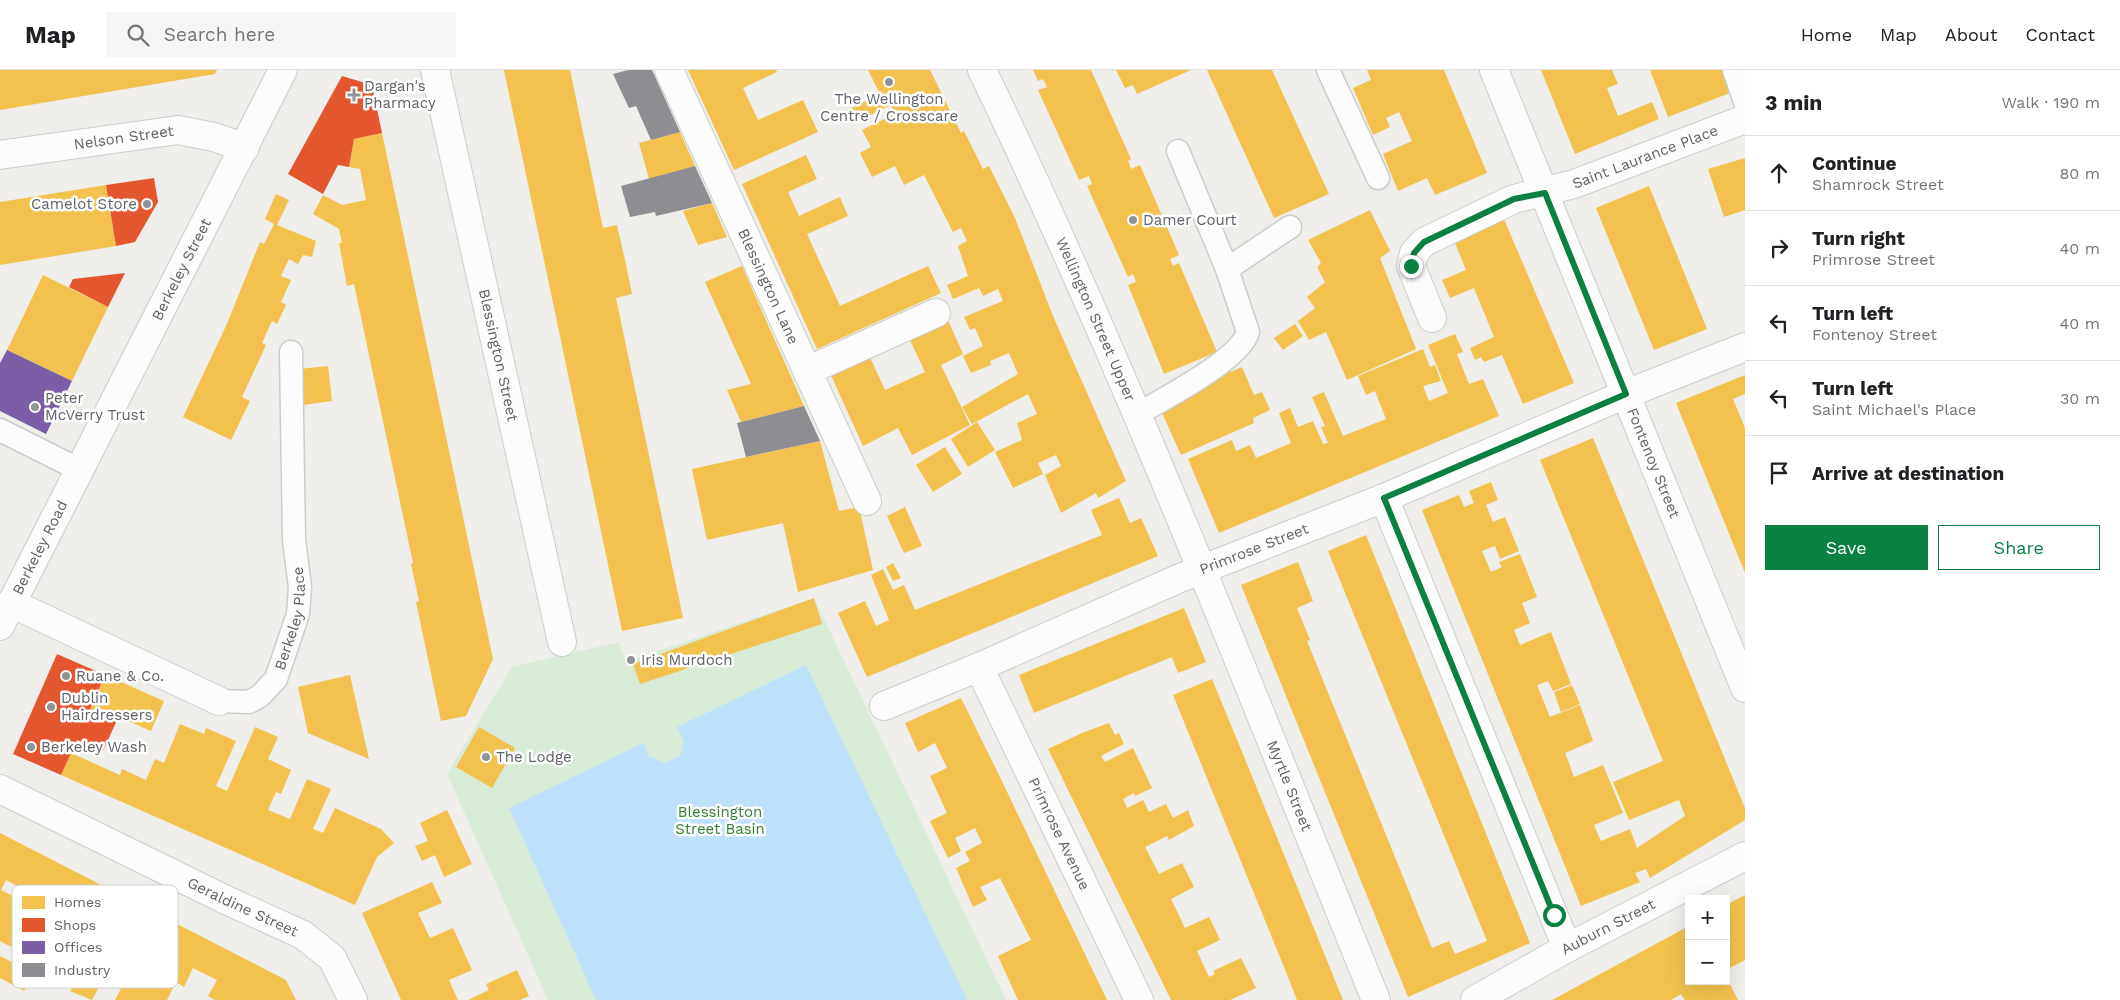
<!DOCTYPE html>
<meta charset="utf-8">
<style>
body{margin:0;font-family:"Work Sans",sans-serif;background:#f6f6f6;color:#202124}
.controls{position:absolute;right:15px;bottom:15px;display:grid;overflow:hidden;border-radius:0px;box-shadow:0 5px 20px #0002}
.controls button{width:45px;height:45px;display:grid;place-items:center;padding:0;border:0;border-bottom:1px solid #e0e0e0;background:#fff;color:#202124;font:25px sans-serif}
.stop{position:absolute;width:15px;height:15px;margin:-11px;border:4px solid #0b8043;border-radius:50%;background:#fff}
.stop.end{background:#0b8043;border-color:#fff;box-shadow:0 1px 5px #0008}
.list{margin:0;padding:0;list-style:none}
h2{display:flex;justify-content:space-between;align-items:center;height:65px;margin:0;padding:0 20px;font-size:21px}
h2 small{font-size:16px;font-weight:400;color:#757577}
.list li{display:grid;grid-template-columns:32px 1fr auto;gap:15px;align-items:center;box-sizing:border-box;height:75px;padding:0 20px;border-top:1px solid #e0e0e0}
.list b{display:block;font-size:19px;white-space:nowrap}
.list p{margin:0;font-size:16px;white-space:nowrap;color:#757577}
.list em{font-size:16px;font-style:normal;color:#757577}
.actions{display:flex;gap:10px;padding:15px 20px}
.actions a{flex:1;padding:11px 0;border:1px solid #0b8043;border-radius:0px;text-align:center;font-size:18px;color:#0b8043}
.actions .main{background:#0b8043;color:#fff}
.icon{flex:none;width:28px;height:28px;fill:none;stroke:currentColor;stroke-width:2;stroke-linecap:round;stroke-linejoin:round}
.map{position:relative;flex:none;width:1745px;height:930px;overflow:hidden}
header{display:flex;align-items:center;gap:30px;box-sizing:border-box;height:70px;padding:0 25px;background:#fff;border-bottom:1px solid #e0e0e0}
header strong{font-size:24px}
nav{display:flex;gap:28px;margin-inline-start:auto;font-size:18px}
.search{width:350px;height:45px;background:#f6f6f6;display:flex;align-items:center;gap:12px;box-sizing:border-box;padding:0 18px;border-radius:0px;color:#757577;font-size:19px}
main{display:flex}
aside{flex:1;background:#fff}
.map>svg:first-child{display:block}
.green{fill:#d8ebd6}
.water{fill:#bfe0f9}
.homes{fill:#f2c14e}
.shops{fill:#e4572e}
.offices{fill:#7b5ea7}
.industry{fill:#8d8d92}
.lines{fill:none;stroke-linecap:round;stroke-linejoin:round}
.lane-casing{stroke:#cbcccc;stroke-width:25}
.street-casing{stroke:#cbcccc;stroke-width:30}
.secondary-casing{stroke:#cacacb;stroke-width:30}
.lane{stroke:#fdfcfc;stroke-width:22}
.street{stroke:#fdfcfc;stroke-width:28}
.secondary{stroke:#fdfcfc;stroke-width:28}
.route{stroke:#0b8043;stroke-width:6}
.poi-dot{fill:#919496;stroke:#fff;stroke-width:2}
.labels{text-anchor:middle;stroke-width:5;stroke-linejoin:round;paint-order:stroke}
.poi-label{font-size:15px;fill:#5f6368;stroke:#fff;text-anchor:start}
.street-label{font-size:15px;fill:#5f6368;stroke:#fff}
.park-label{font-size:15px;fill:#348238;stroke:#fff}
.key{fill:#fff;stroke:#cfd0d2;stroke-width:1}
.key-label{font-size:14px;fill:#5f6368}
</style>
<header>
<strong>Map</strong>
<div class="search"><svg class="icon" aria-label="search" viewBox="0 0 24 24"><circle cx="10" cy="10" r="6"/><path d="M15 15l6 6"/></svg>Search here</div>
<nav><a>Home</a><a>Map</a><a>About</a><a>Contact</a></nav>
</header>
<main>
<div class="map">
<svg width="1745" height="930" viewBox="0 0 1745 930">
<rect width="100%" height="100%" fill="#efeeea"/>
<path class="green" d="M814,528L1006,930H548L447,704L512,597L619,572L625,591L631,590Z"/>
<path class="water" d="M806,595L967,930H596L509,738L643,673L649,686L665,693L680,686L684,672L677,657Z"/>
<path class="homes" d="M0,0H217L215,4L0,40Z
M504,0H570L603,158L617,155L625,190L632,224L616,228L683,548L622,561Z
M688,0H776L777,2L743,18L758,50L803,30L818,62L734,100Z
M868,0H930L961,63L964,61L983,99L989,96L1015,148L1053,246L1126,411L1098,428L1096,423L1061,443L1045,405L1061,396L1056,385L1038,393L1043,404L1013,418L995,382L1022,370L1017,353L1037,344L1028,324L972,354L962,337L1018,304L1009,283L990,291L991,295L971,303L963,286L983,276L975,258L970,260L964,247L1003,231L998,219L983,226L979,218L953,229L947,215L968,206L958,176L967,171L961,158L953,162L924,105L904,115L895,96L872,107L860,83L871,77L862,60L895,44L891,35L852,54L846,41L880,24Z
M1033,0H1091L1131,89L1128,91L1131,99L1140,95L1179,185L1170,189L1173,196L1179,193L1217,282L1164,304L1128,215L1136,212L1133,204L1128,207L1087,116L1092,114L1089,106L1079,110L1038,20L1047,17L1043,9L1038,11Z
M1116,0H1191L1137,24L1133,15L1125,18Z
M1207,0H1272L1329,124L1274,148Z
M1367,0H1444L1487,103L1435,125L1427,108L1398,121L1383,84L1412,71L1399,42L1386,48L1390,57L1373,65L1353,18L1371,10Z
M1541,0H1612L1618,14L1607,18L1618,46L1652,32L1659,49L1575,84Z
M1650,0H1727L1735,21L1668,47Z
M680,62L695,96L649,109L639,73Z
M382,63L493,589L466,646L441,651L416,532L419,531L411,494L413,493L354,214L347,216L339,173H342L339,159L313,144L323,125L342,135L366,130L360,99L349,97L354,69Z
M806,85L817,109L788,122L799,146L840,127L848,146L807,164L840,236L928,196L941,223L817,279L742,114Z
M1745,88V140L1724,147L1708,99Z
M106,115L116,176L0,195V132Z
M1649,116L1707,259L1654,280L1596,138Z
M276,124L289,130L277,155L316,171L312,187L303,185L298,194L289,189L281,206L291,210L281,232L286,235L277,254L272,251L262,273L266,275L242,327L250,331L231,370L183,347L226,256L260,172L264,174L274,154L265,149Z
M712,133L727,167L698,175L683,141Z
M1370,140L1390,181L1380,188L1416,279L1347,310L1326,262L1309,270L1298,251L1315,238L1307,227L1325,212L1317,197L1321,193L1308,170Z
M1503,147L1574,313L1523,334L1502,285L1484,292L1481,287L1475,290L1470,278L1494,267L1474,218L1450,228L1442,210L1466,200L1453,168Z
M742,196L804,336L741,352L727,320L751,314L705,212Z
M43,205L108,237L72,311L7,280Z
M947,248L963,284L941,295L970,355L912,385L898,358L863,376L829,301L868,283L885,320L925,302L908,266Z
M1295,254L1303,266L1283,280L1274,268Z
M1455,264L1463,282L1457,284L1469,314L1483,309L1499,346L1219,463L1188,389L1232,370L1236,381L1250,375L1256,388L1291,373L1279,343L1290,338L1298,357L1313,351L1323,374L1328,373L1321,357L1325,356L1312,327L1324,322L1343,366L1386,349L1375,321L1366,325L1358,306L1423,279L1430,297L1435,295L1441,311L1423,316L1429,331L1448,323L1428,275Z
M328,296L332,331L303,335L299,299Z
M1229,296L1231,302L1242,297L1254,325L1262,322L1270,340L1253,348L1254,353L1181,385L1158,334Z
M1745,305V324L1733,329L1745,358V503L1676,333Z
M977,352L995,380L968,397L951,369Z
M1593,368L1745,738V750L1650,808L1646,799L1635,803L1640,812L1581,836L1422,440L1459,425L1464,437L1474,433L1469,421L1491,412L1498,430L1486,435L1493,452L1505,447L1519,481L1500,489L1495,476L1482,481L1491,502L1502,497L1499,492L1520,484L1537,527L1522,533L1530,553L1514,560L1520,575L1551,562L1571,614L1553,621L1548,611L1537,615L1550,647L1580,635L1593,671L1565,683L1569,693L1574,707L1603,695L1623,743L1594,755L1597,762L1601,771L1630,759L1637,778L1685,746L1679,730L1629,750L1613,712L1663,691L1540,390Z
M820,371L839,441L859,437L873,500L798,522L783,453L707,470L692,399Z
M945,377L962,404L933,422L916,395Z
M1119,428L1130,453L1141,448L1158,486L867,607L838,543L865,531L876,556L889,550L871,505L883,499L893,520L904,515L915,540L1102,465L1091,440Z
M905,437L922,476L904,483L887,446Z
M1366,465L1530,873L1408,927L1241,515L1298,492L1313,531L1297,538L1310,570L1307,571L1432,878L1449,871L1455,884L1487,871L1328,481Z
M893,493L901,508L893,511L886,497Z
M814,528L822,554L640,614L633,594Z
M1184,538L1206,592L1178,603L1172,587L1034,643L1019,605Z
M105,605L164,631L151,661L119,647L117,650L90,639Z
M350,605L369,689L308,663L298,617Z
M1212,609L1254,711L1343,930H1297L1284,897L1173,625Z
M1572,615L1580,634L1561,642L1554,622Z
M961,628L998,703L1107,930H1018L998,886L1031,870L1000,808L980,817L987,830L973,837L956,798L970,791L965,782L982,773L975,758L955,768L961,781L948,788L930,751L947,743L930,706L947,698L935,673L918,682L905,653Z
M1109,653L1115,665L1119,663L1124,674L1101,686L1105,692L1133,678L1152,718L1135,726L1134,723L1123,729L1127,738L1143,730L1149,742L1166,734L1173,748L1188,740L1194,756L1169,770L1167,766L1145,777L1159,804L1182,793L1194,817L1171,829L1185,858L1209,847L1215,859L1220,870L1197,881L1209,907L1215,904L1213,901L1241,888L1256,918L1230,930H1171L1048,679L1082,663Z
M180,654L204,664L206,658L236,671L216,716L227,721L255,657L278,667L268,689L291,700L281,724L276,722L268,740L290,749L307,709L331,719L313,759L323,763L335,738L381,759L394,773L377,787L355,835L61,705L71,683L120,705L122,699L146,710L155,689L164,693Z
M479,657L515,678L492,718L456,697Z
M447,740L472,794L444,807L435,785L422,791L415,776L428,771L420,753Z
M0,763L286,910L296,930H215L208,926L217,910L193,898L184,917L176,912L167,930H115L135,891L117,882L92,930L70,921L72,918L45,904L61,872L68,876L76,861L66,857L78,832L69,827L62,840L6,810L1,820L43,841L32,863L48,872L44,882L28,874L23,883L0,871Z
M432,812L442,833L418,843L430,868L453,858L472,900L449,910L458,930H401L362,843Z
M1745,825V890L1726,900V835Z
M1689,856V911H1726V906L1738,930H1685L1681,924L1671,930H1552Z
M0,886L33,903L24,921L0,908Z
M517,900L529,926L520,930H468L489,920L486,914Z"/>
<path class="shops" d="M342,6L372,15L382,63L354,69L349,97L338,95L323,124L288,104Z
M154,108L158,132L135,172L116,176L106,115Z
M125,203L108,237L69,217L73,209Z
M57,584L105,605L90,639L117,650L103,681L77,670L61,705L13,684Z"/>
<path class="offices" d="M7,280L72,311L46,364L0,341V293Z"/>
<path class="industry" d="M628,0H652L680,62L651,70L636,36L629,38L613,4Z
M695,96L712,133L656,146L655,142L630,147L621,116Z
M804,336L820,371L746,387L737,353Z"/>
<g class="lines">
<g class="lane-casing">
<g id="lane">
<path d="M1328,0L1378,108"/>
<path d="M1734,0L1745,32"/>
<path d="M1227,199L1290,157"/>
<path d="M1136,345C1163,329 1240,290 1248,262L1227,199L1178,81"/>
<path d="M0,360L80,400"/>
<path id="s1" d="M219,631L249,632L260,626L276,609L298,544L300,517L294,470L291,282"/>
</g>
</g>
<g class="street-casing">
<g id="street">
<path id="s2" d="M435,0L562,572"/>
<path id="s3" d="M669,0L867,431"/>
<path id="s4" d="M982,0C1128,303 1249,618 1376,930"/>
<path id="s5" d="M1494,0L1745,618"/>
<path id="s6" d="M0,85L178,60L214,67L245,78"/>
<path id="s7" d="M1432,248L1411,196L1414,183L1424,172L1514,129L1574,114L1745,49"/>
<path d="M807,301L936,243"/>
<path d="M1384,428L1567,878"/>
<path d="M11,533L219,631"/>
<path id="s8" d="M979,597L1139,930"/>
<path id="s9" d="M884,636L979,597L1180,508L1384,428L1626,324L1745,277"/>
<path id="s10" d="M0,719L226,830L303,865L332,888L353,930"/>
<path id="s11" d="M1475,930L1567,878L1745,786"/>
</g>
</g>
<g class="secondary-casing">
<g id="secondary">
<path id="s12" d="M0,556L283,0"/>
</g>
</g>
<use href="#lane" class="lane"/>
<use href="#street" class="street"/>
<use href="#secondary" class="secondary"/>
</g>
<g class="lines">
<path class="route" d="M1411,196L1414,183L1424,172L1514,129L1545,123L1626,324L1384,428L1554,845"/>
</g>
<g class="poi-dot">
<circle cx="889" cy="12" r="5"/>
<path d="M351.5 17.5h5v5h5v5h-5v5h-5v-5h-5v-5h5z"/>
<circle cx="147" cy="134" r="5"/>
<circle cx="1133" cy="150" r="5"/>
<circle cx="35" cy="337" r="5"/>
<circle cx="631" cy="590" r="5"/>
<circle cx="66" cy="606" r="5"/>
<circle cx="51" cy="637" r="5"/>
<circle cx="31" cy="677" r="5"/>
<circle cx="486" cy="687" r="5"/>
</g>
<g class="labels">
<g class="poi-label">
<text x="364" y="21">Dargan's<tspan x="364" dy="17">Pharmacy</tspan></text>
<text x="889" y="34" text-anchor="middle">The Wellington<tspan x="889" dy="17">Centre / Crosscare</tspan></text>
<text x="137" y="139" text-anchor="end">Camelot Store</text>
<text x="1143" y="155">Damer Court</text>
<text x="45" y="333">Peter<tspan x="45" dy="17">McVerry Trust</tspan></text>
<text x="641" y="595">Iris Murdoch</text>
<text x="76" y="611">Ruane &amp; Co.</text>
<text x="61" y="633">Dublin<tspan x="61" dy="17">Hairdressers</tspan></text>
<text x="41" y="682">Berkeley Wash</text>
<text x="496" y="692">The Lodge</text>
</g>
<g class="street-label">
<text dy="5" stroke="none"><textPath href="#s6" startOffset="125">Nelson Street</textPath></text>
<text dy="5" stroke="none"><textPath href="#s7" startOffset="322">Saint Laurance Place</textPath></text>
<text dy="5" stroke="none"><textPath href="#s12" startOffset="400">Berkeley Street</textPath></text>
<text dy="5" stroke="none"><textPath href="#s3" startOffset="238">Blessington Lane</textPath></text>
<text dy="5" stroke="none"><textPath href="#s4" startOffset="274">Wellington Street Upper</textPath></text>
<text dy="5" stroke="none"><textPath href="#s2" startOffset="292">Blessington Street</textPath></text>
<text dy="5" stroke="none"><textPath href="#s5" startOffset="424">Fontenoy Street</textPath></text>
<text dy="5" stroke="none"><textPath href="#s12" startOffset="88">Berkeley Road</textPath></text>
<text dy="5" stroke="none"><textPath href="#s9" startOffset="402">Primrose Street</textPath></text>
<text dy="5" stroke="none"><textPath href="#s1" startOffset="129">Berkeley Place</textPath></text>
<text dy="5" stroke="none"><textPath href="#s4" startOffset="779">Myrtle Street</textPath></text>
<text dy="5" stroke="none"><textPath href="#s8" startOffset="185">Primrose Avenue</textPath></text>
<text dy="5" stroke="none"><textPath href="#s10" startOffset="270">Geraldine Street</textPath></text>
<text dy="5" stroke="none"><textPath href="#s11" startOffset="152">Auburn Street</textPath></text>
</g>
<g class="park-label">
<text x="720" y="747">Blessington<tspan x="720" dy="17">Street Basin</tspan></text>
</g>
</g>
<rect x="12" y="815" width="166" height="103" rx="8" class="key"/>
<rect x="22" y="826" width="23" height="13" fill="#f2c14e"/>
<rect x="22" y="848" width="23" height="14" fill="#e4572e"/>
<rect x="22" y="871" width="23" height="13" fill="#7b5ea7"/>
<rect x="22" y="893" width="23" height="14" fill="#8d8d92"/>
<g class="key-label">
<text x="54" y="837">Homes</text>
<text x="54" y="860">Shops</text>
<text x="54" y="882">Offices</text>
<text x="54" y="905">Industry</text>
</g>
</svg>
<div class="controls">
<button>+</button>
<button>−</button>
</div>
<div class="stop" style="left:1554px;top:845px"></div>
<div class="stop end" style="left:1411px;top:196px"></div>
</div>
<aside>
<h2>3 min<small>Walk · 190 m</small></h2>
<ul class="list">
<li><svg class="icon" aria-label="ahead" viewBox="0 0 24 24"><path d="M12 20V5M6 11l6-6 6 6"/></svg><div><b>Continue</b><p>Shamrock Street</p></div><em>80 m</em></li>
<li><svg class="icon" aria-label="right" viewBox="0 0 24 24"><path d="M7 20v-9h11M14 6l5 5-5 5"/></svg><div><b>Turn right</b><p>Primrose Street</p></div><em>40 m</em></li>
<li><svg class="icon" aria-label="left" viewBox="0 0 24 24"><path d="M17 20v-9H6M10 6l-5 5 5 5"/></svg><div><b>Turn left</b><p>Fontenoy Street</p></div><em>40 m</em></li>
<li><svg class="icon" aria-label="left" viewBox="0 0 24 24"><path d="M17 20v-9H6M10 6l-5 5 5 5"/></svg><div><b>Turn left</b><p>Saint Michael's Place</p></div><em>30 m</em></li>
<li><svg class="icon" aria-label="arrive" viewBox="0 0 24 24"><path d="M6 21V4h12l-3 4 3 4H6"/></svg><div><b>Arrive at destination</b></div></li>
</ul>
<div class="actions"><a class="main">Save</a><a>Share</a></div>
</aside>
</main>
